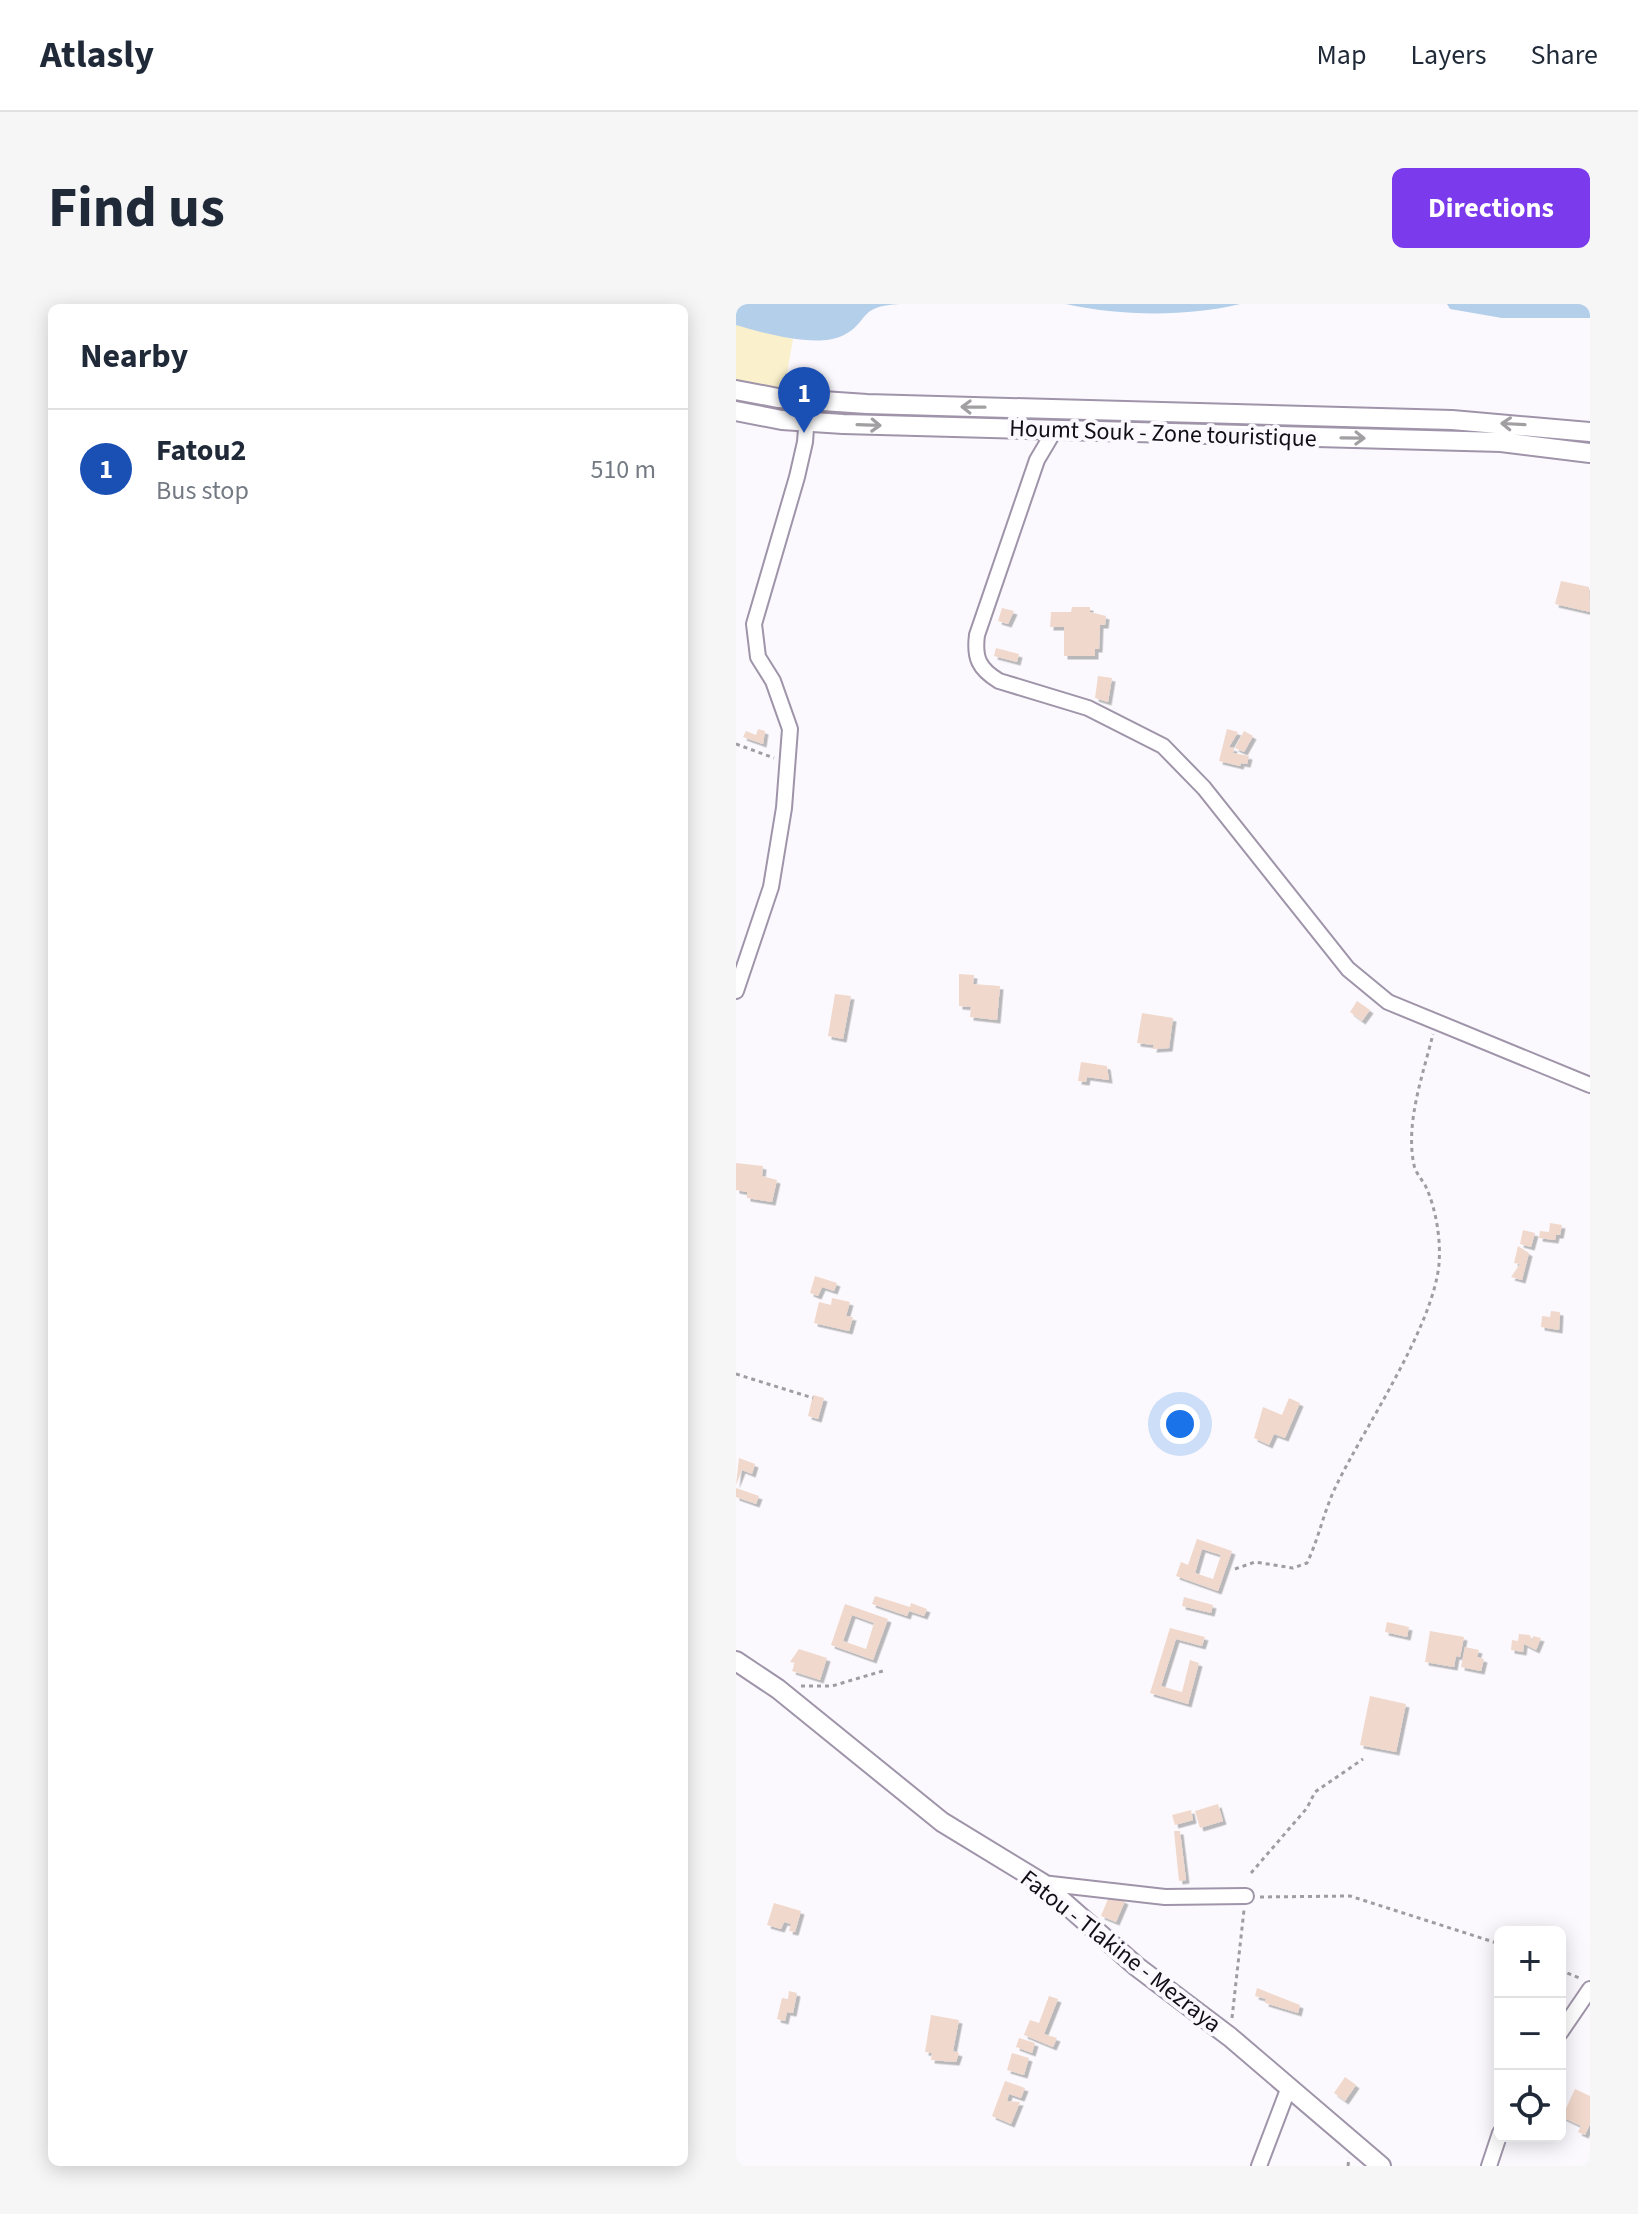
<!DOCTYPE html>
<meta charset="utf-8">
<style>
body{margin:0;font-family:"Source Sans 3",sans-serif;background:#f6f6f7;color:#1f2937}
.controls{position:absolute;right:24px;bottom:24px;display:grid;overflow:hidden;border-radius:12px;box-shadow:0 4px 20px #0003}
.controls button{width:72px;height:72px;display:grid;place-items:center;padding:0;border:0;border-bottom:2px solid #e0e1e3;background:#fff;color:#1f2937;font:40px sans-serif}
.you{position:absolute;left:444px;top:1120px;width:28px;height:28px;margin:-20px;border:6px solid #fff;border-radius:50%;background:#1a73e8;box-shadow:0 0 0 12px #1a73e833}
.badge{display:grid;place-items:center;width:52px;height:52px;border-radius:50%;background:#7c3aed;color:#fff;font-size:26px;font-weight:700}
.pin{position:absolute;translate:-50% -66px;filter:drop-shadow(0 2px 4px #0008)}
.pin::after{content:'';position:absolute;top:42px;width:28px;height:24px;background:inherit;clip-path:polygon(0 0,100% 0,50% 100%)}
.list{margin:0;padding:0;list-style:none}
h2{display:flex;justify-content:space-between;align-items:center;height:104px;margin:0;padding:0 32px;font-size:34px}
h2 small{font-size:26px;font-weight:400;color:#747a83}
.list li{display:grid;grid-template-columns:52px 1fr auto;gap:24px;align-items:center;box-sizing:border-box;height:120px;padding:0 32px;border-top:2px solid #e0e1e3}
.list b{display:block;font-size:30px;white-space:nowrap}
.list p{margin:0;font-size:26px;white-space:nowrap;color:#747a83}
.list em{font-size:26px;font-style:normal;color:#747a83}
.icon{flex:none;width:44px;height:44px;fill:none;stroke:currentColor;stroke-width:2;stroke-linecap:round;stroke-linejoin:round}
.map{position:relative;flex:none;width:854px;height:1862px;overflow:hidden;border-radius:12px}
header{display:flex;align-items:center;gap:48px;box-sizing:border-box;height:112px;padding:0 40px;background:#fff;border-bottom:2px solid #e0e1e3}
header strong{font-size:38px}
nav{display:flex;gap:44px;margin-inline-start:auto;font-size:28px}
.intro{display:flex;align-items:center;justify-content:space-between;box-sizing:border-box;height:192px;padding:0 48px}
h1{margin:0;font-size:56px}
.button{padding:20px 36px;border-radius:12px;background:#7c3aed;color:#fff;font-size:28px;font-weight:700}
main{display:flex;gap:48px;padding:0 48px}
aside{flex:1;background:#fff;border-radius:12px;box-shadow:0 4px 20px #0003}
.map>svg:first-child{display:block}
.sand{fill:#faf0cb}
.water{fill:#b4cfea}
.building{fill:#f1d8cc;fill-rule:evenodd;filter:url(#shadow)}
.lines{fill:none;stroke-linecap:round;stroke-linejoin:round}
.street-casing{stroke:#9f94a9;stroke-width:18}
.secondary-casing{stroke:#9f94a9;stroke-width:22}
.path{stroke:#9f9da2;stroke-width:3;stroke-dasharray:4 4;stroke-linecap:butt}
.street{stroke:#fff;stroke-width:14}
.secondary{stroke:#fff;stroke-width:18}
.oneway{stroke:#a19fa2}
.labels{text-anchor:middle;stroke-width:8;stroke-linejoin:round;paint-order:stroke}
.street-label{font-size:24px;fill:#130f17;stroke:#fbf9fd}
</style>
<header>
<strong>Atlasly</strong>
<nav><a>Map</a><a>Layers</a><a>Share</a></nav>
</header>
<div class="intro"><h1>Find us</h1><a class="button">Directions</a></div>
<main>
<aside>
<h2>Nearby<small></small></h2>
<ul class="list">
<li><span class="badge" style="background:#1a4fb4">1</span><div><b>Fatou2</b><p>Bus stop</p></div><em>510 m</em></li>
</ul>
</aside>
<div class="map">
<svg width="854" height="1862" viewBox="0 0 854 1862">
<defs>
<filter id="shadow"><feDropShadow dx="3.5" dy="3.5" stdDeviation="0" flood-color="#0004"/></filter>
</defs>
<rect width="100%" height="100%" fill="#fbf9fd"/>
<path class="sand" d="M0,21L57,35L48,86L0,76Z"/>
<path class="water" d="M0,0H164C120,2 134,19 106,32C80,44 26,29 0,21Z
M330,0H504C451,13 383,12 330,0Z
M711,0H854V14H766L714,5Z"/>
<path class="building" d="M825,277L853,283L854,308L819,300Z
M336,303H354V308L370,312L369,321H364L363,345H359V352H328V323H314L315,308H335Z
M266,304L278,307L272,320L262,317Z
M260,344L283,350L281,358L258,352Z
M362,372L376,374L372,398L359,394Z
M22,425L29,427L27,440L7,433L10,427L20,431Z
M491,425L502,428L493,443L498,444L497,449L513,452L511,460L505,459L504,462L483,457Z
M508,427L517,432L508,448L499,444Z
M223,670L238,671L237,680L264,682L261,716L234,713L235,703L223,702Z
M99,690L115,692L107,735L92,732Z
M621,697L634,706L626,717L614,708Z
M406,709L437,714L433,744L417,745L418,741L401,739Z
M345,758L371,762L373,776L351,773L350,778L342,777Z
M0,859L27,862L26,872L41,876L36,898L11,894V888L0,886Z
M814,919L826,921L824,931H820L819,936L803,934L804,927L813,928Z
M787,926L799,929L795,943L784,940Z
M782,942L793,949L786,976L775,973L784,960L778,959Z
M79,972L101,979L98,987L86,983L82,992L74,989Z
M96,994L114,998L110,1012L117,1013L113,1027L78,1019L83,998L95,1001Z
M815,1007L824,1008L823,1026L805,1023L806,1012L814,1013Z
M77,1091L88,1094L82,1115L72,1112Z
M553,1094L564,1099L549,1134L538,1130L533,1141L518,1134L527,1103L546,1111Z
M3,1154L19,1160L16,1170L6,1166L0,1181Z
M0,1184L23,1192L20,1200L0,1193Z
M461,1235L496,1247L482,1287L440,1272L445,1258L452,1261ZM466,1245L485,1251L477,1275L459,1269Z
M139,1292L174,1303L175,1299L191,1305L188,1312L173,1307L171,1312L136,1300Z
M448,1293L477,1301L475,1309L446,1302Z
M109,1300L152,1315L137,1356L95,1341ZM116,1311L138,1319L130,1345L107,1337Z
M651,1318L673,1323L671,1333L649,1328Z
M434,1324L469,1333L466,1342L440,1335L425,1382L446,1388L454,1356L463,1359L452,1400L414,1389Z
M694,1327L728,1333L724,1353L720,1352L718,1363L689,1358Z
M783,1330L794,1331L796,1338L797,1332L805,1334L800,1346L788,1340L787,1348L775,1346L776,1336L782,1337Z
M729,1343L743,1346L741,1353L748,1355L745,1367L725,1363Z
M63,1345L91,1354L84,1376L56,1367L59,1359L54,1358Z
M634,1392L670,1400L660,1448L624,1441Z
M482,1500L487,1517L464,1524L459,1507Z
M455,1506L457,1516L439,1521L436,1511Z
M438,1527H444L450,1576L443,1577Z
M374,1590L389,1597L380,1618L365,1612Z
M38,1599L65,1607L59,1628L53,1627L55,1620L48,1618L45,1625L31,1621Z
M521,1684L564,1701L562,1709L529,1699L530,1695L519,1692Z
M53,1687L61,1689L57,1709L51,1708L49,1717L41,1715L46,1694L52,1695Z
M313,1692L322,1695L308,1730L321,1734L317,1743L288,1731L294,1716L303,1719Z
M195,1711L223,1716L217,1747L223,1749L220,1758L195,1756L196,1749L189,1748Z
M283,1734L299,1739L296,1749L280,1743Z
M276,1749L293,1754L288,1771L271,1766Z
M609,1773L620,1781L609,1797L598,1789Z
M269,1777L289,1784L285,1794L273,1790L271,1797L284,1798L275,1820L256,1812Z
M839,1785L854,1792V1820L849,1831L842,1828L845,1822L826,1813Z"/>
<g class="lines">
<g class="street-casing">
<path id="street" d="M320,124L301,156L241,331C238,354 243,365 263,377L352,404L427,442L468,484L612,665L652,698L854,781
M0,687L35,583L48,504L54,425L37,377L22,353L18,320L61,173L69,138L72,97
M306,1579L429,1593L510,1592
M824,1729L854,1685
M523,1862L553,1783
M753,1862L764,1829"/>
</g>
<g class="secondary-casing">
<path id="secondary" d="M0,86L42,94L131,100L716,116L854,128
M0,107L46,116L107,120L765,138L854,149
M0,1357L42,1385L206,1518L306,1579L400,1662L494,1733L645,1862"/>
</g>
<path class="path" d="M0,440L38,454
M0,1070L77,1094
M499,1265L519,1258L557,1264L571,1259C583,1234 588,1206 601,1180C630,1121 697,1023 703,960C705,935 700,905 690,883C686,875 680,870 678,861C669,819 687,771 697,730
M65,1382H96L150,1366
M515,1569L571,1504L579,1488L627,1455
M524,1593L614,1592L764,1640
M824,1666L846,1675
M496,1714L508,1606
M612,1862L613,1854"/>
<use href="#street" class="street"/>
<use href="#secondary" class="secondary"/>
</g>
<defs><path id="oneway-shaft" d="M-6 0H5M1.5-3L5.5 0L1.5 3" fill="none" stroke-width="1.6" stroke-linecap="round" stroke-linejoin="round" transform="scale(2)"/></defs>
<g class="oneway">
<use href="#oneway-shaft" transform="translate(237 103) rotate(-179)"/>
<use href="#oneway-shaft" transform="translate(777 120) rotate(-177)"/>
<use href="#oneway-shaft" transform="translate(133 121) rotate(2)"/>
<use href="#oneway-shaft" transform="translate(617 134) rotate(1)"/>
</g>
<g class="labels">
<g class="street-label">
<text transform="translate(427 129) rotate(2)" y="8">Houmt Souk - Zone touristique</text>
<text transform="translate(385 1647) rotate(38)" y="8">Fatou - Tlakine - Mezraya</text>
</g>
</g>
</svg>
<div class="controls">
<button>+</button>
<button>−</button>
<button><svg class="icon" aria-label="locate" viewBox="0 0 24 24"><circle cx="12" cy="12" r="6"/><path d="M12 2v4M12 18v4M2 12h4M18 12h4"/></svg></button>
</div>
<div class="you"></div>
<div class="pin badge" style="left:68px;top:129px;background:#1a4fb4">1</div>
</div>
</main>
